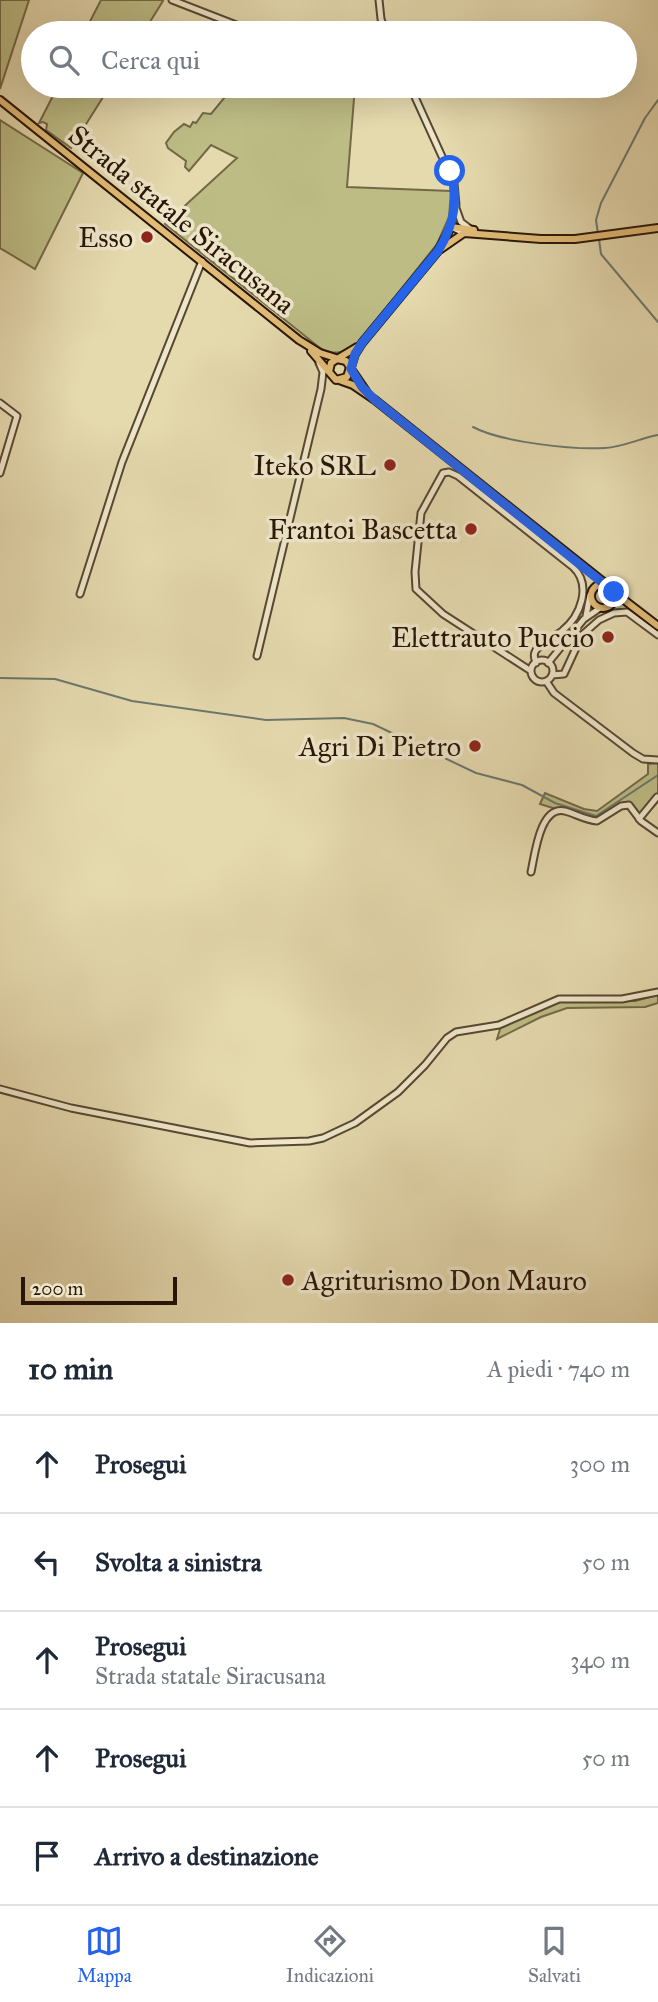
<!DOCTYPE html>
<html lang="it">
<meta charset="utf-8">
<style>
body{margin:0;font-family:"IM FELL Great Primer",serif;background:#f2f2f3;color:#1f2937}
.scale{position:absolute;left:21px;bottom:18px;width:156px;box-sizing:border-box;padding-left:7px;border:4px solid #291606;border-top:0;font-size:19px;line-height:24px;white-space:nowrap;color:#291606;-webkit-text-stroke:5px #eee6ca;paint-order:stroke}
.stop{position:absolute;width:21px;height:21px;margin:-16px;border:5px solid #2563eb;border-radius:50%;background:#fff}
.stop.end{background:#2563eb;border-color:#fff;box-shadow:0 2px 7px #0008}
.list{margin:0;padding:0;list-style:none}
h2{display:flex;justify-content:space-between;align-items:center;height:91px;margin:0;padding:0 28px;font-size:30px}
h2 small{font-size:23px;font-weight:400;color:#747a83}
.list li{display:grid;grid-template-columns:46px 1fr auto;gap:21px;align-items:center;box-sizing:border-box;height:98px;padding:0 28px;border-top:2px solid #e0e1e3}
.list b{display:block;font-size:26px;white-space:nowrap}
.list p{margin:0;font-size:23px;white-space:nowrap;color:#747a83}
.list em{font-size:23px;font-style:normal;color:#747a83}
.icon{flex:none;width:38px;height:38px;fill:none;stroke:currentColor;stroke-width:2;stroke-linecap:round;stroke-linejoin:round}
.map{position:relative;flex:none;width:658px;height:1323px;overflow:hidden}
.search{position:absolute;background:#fff;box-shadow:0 7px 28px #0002;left:21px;right:21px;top:21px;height:77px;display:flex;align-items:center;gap:18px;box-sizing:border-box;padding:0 24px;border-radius:38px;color:#747a83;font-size:26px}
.sheet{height:581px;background:#fff}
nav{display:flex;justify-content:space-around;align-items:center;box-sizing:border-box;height:98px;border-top:2px solid #e0e1e3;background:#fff;font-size:19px;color:#747a83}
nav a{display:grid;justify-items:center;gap:4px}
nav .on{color:#2563eb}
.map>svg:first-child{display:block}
.green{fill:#bdbc85;stroke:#736946;stroke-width:2}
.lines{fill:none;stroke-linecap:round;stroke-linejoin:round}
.stream{stroke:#6c776f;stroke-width:2}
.minor-casing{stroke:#584730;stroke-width:9}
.major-casing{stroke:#291606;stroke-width:10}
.minor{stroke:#eee6ca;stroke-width:5}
.major{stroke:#e2bc77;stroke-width:6}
.route{stroke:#2563eb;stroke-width:9}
.poi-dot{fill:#8f2418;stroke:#eee6ca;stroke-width:2.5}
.labels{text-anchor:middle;stroke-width:7;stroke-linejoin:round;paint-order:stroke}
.street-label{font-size:28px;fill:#291606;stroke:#eee6ca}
.poi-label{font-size:28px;fill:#291606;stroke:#eee6ca;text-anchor:end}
</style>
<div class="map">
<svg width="658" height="1323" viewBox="0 0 658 1323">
<rect width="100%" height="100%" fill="#e5d9ae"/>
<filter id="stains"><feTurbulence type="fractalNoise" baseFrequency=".00286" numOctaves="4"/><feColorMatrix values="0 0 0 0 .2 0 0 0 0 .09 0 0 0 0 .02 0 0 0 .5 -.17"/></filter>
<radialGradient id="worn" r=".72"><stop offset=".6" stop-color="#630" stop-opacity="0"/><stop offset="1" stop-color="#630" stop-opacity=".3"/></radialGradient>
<path class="green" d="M0,0H29L0,89Z
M101,0H161L163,1L143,33H84Z
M58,86H110L71,148L46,130L47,124L43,122L39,123Z
M234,86H355L347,187L451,191L449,217L437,244L360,341C346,352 336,357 320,348L165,224L237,158L211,145L189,171L185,167L186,161L168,148L166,143L174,132L184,124L190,127L193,122L196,123L203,113L211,114Z
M0,120L83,173L35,269L0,248Z
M658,763V794L639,816L632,804L628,803L597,819C583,818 553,808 540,804L545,793L584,809L597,811L648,774V764Z
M658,995V1003L645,1007L567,1008L541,1017L497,1039L501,1026L554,1002L635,1001Z"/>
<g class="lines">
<path class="stream" d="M598,234L596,220L601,203L645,118L658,100
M599,239L601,254L658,322
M473,427C501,442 573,450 605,448C623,447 641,438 658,435
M0,678L55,679L132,701L266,720L344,718L373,724L476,773L522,785L555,803L596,816L658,775"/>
<g class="minor-casing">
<path id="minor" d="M172,0L257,33
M379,0L381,19L386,33
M410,86L454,183L456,205L451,227L464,233
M456,208L461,222L469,228
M0,403L17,416L0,473
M80,594L122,462L202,261
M586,616L590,595
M257,656L321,389L323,372L319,363
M531 671a11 11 0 1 1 22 0a11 11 0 1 1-22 0Z
M548,663L584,619L600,608
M531,671L443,614L416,589L415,572L421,513L443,473L449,472L458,476L573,567C592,585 581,616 562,631C554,637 539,643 535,652C533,656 535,658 536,663
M552,675L564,674L582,635L599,620L614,613L627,612L658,635
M546,681L554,693L633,753L643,759L658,760
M639,819L657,797
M531,872C535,854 540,805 565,811C576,814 585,820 597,821L621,806L629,805L641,821L658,833
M0,1089L71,1108L250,1143L309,1141L323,1138L355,1123L398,1092L425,1065L447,1038L456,1032L499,1025L559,999H622L658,992"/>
</g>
<g class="major-casing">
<path id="major" d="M0,100L299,340L320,353L339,359
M438,251L464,233L541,239H575L658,228
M311,351L336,380L347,377L350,367L346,361L337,359L331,363L329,372
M337,359L357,347
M351,369L366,391
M350,370L355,354L362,343L438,251L451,227L474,230
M339,380L353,385L375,400L606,584
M591 596a12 12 0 1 1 24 0a12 12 0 1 1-24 0Z
M615,593L658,626"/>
</g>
<use href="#minor" class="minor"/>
<use href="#major" class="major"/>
</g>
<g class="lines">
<path class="route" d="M450,171C459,200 454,225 438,251L362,343L355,354L351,369L362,387L375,400L614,592"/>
</g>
<g class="poi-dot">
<circle cx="147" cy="237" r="7"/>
<circle cx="390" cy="465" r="7"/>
<circle cx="471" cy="529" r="7"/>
<circle cx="608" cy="637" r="7"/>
<circle cx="475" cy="746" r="7"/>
<circle cx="288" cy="1280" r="7"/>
</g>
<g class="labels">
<g class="street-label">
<text transform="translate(182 219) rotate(39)" y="10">Strada statale Siracusana</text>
</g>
<g class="poi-label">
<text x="133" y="247">Esso</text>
<text x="376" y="475">Iteko SRL</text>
<text x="457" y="539">Frantoi Bascetta</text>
<text x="594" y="647">Elettrauto Puccio</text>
<text x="461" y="756">Agri Di Pietro</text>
<text x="302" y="1290" text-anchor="start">Agriturismo Don Mauro</text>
</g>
</g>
<rect width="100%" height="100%" filter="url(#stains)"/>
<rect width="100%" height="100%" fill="url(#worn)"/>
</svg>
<div class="scale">200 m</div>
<div class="stop" style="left:450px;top:171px"></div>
<div class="stop end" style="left:614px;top:592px"></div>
<div class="search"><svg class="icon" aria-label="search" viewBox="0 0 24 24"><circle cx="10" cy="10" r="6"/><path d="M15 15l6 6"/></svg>Cerca qui</div>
</div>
<section class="sheet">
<h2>10 min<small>A piedi · 740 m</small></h2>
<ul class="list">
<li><svg class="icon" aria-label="ahead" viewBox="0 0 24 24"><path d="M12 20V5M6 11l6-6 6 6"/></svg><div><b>Prosegui</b></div><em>300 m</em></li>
<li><svg class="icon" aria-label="left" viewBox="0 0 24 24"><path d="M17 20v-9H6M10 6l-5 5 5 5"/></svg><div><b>Svolta a sinistra</b></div><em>50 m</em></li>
<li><svg class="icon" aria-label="ahead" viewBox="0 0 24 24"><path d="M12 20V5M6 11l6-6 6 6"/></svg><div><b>Prosegui</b><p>Strada statale Siracusana</p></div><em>340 m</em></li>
<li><svg class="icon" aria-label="ahead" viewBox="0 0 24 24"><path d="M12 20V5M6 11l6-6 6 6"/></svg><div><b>Prosegui</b></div><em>50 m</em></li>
<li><svg class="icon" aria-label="arrive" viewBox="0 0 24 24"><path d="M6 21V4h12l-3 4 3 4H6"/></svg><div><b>Arrivo a destinazione</b></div></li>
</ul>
</section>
<nav>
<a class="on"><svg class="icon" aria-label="map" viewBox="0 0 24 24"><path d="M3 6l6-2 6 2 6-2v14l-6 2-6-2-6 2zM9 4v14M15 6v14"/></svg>Mappa</a>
<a><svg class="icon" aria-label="directions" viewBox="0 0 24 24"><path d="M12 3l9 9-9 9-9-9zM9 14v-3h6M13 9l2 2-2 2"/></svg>Indicazioni</a>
<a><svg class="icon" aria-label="saved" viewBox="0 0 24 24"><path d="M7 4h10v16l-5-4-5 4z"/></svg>Salvati</a>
</nav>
